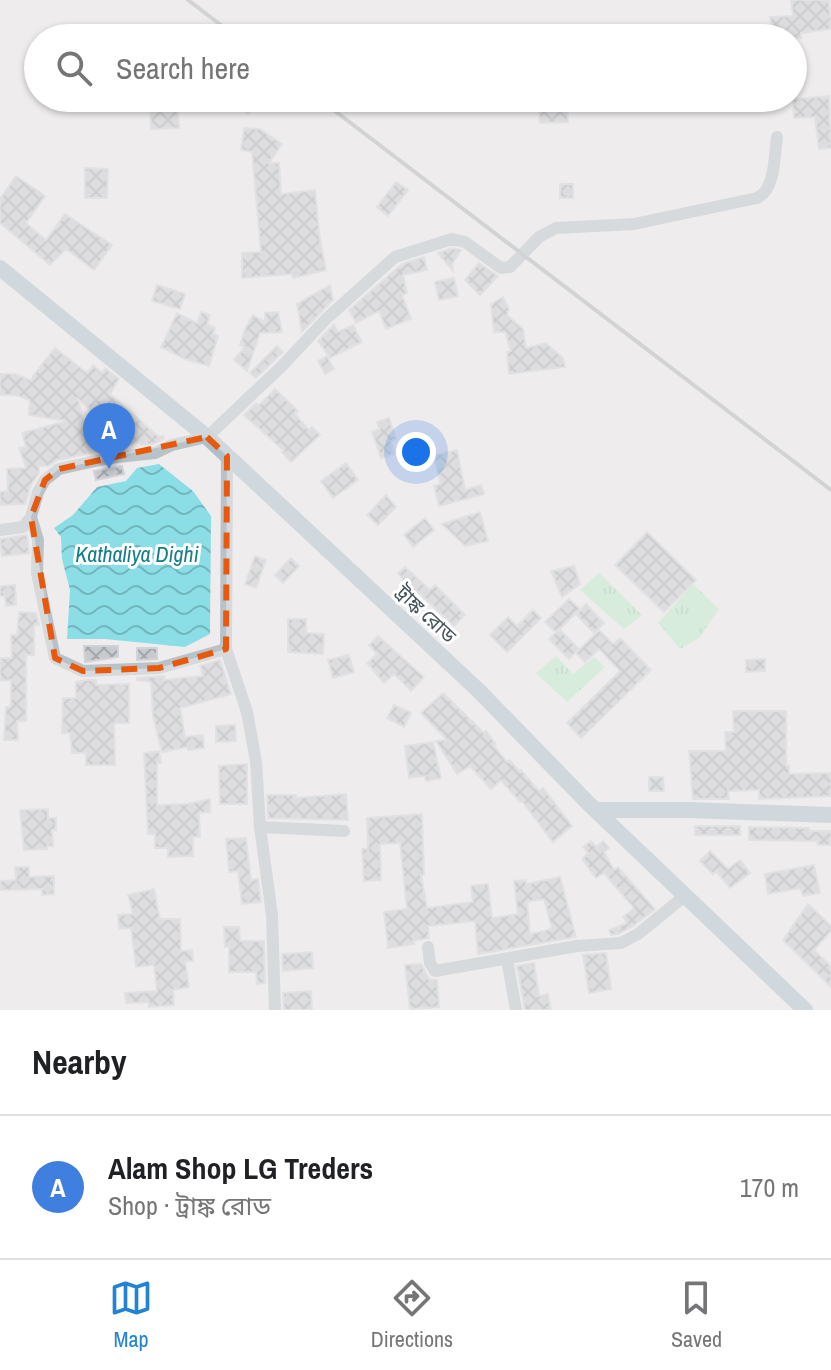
<!DOCTYPE html>
<meta charset="utf-8">
<style>
body{margin:0;font-family:"Archivo Narrow","Noto Sans Bengali",sans-serif;background:#f2f2f2;color:#202124}
.you{position:absolute;left:416px;top:452px;width:28px;height:28px;margin:-20px;border:6px solid #fff;border-radius:50%;background:#1a73e8;box-shadow:0 0 0 12px #1a73e833}
.badge{display:grid;place-items:center;width:52px;height:52px;border-radius:50%;background:#2283d4;color:#fff;font-size:26px;font-weight:700}
.pin{position:absolute;translate:-50% -66px;filter:drop-shadow(0 2px 4px #0008)}
.pin::after{content:'';position:absolute;top:42px;width:28px;height:24px;background:inherit;clip-path:polygon(0 0,100% 0,50% 100%)}
.list{margin:0;padding:0;list-style:none}
h2{display:flex;justify-content:space-between;align-items:center;height:104px;margin:0;padding:0 32px;font-size:34px}
h2 small{font-size:26px;font-weight:400;color:#757577}
.list li{display:grid;grid-template-columns:52px 1fr auto;gap:24px;align-items:center;box-sizing:border-box;height:144px;padding:0 32px;border-top:2px solid #e0e0e0}
.list b{display:block;font-size:30px;white-space:nowrap}
.list p{margin:0;font-size:26px;white-space:nowrap;color:#757577}
.list em{font-size:26px;font-style:normal;color:#757577}
.icon{flex:none;width:44px;height:44px;fill:none;stroke:currentColor;stroke-width:2;stroke-linecap:round;stroke-linejoin:round}
.map{position:relative;flex:none;width:831px;height:1010px;overflow:hidden}
.search{position:absolute;background:#fff;box-shadow:0 2px 6px #0004;left:24px;right:24px;top:24px;height:88px;display:flex;align-items:center;gap:20px;box-sizing:border-box;padding:0 28px;border-radius:44px;color:#757577;font-size:30px}
.sheet{height:248px;background:#fff}
nav{display:flex;justify-content:space-around;align-items:center;box-sizing:border-box;height:112px;border-top:2px solid #e0e0e0;background:#fff;font-size:22px;color:#757577}
nav a{display:grid;justify-items:center;gap:4px}
nav .on{color:#2283d4}
.map>svg:first-child{display:block}
.grass{fill:url(#grass-tufts)}
.water{fill:url(#water-waves)}
.building{fill:url(#building-cross-hatch);stroke:#d1d3d8;stroke-width:2;fill-rule:evenodd}
.lines{fill:none;stroke-linecap:round;stroke-linejoin:round}
.minor{stroke:#b8c3c9;stroke-width:12}
.major{stroke:#adbfca;stroke-width:16}
.rail{stroke:#afb3b7;stroke-width:4}
.marked{fill:none;stroke:#e8590c;stroke-width:6;stroke-dasharray:16 10;stroke-linejoin:round}
.labels{text-anchor:middle;stroke-width:6;stroke-linejoin:round;paint-order:stroke}
.street-label{font-size:20px;fill:#465259;stroke:#fff}
.water-label{font-size:22px;font-style:italic;fill:#137d89;stroke:#fff}
</style>
<div class="map">
<svg width="831" height="1010" viewBox="0 0 831 1010">
<defs>
<pattern id="grass-tufts" width="24" height="20" patternUnits="userSpaceOnUse" patternTransform="scale(2)"><rect width="24" height="20" fill="#bcecc9"/><path d="M3 7l-1-3M5 7V3M7 7l1-3M15 17l-1-3M17 17v-4M19 17l1-3" fill="none" stroke="#a3ccaf"/></pattern>
<pattern id="water-waves" width="16" height="10" patternUnits="userSpaceOnUse" patternTransform="scale(2)"><rect width="16" height="10" fill="#8bdde6"/><path d="M0 5q4-4 8 0t8 0" fill="none" stroke="#73b6bd"/></pattern>
<pattern id="building-cross-hatch" width="8" height="8" patternUnits="userSpaceOnUse" patternTransform="scale(2)"><rect width="8" height="8" fill="#c7cacf"/><path d="M0 0l8 8M0 8l8-8" fill="none" stroke="#a3a7ab"/></pattern>
</defs>
<rect width="100%" height="100%" fill="#efeced"/>
<path class="grass" d="M599,573L642,615L624,629L580,590Z
M693,584L719,609L699,638L680,649L658,623Z
M556,656L573,674L594,657L605,667L567,702L536,673Z"/>
<path class="water" d="M159,464L193,491L211,516L210,634L185,647L105,639H67L70,590L62,559L61,537L54,528L73,515L97,487L126,481L137,468Z"/>
<path class="building" d="M791,0H829L831,29L801,33V38H777L775,30L772,31L770,17L793,16Z
M829,96L831,148L819,149L815,117L794,118L793,99Z
M247,98H261L248,114L239,108Z
M177,105L179,128L151,129L150,107Z
M567,107L568,122L540,123L539,109Z
M244,128L260,129L282,144L269,163H279L281,194L315,190L320,240L326,270L293,278L292,274L242,278V253L261,252L252,152L241,150Z
M85,168L108,169L107,198H85Z
M16,176L45,196L26,223L46,240L65,214L112,245L94,270L66,249L50,265L0,223V199Z
M396,182L408,190L388,216L377,207Z
M560,184H573V198H560Z
M452,248L461,250L452,264L453,271L438,253Z
M424,257L427,270L403,275L407,293L402,295L411,319L386,329L379,311L356,323L349,310L402,264Z
M479,263L498,276L480,295L465,280Z
M454,278L458,296L439,300L435,282Z
M157,285L185,294L180,309L152,301Z
M330,285L333,300L302,332L297,304Z
M503,297L509,309L507,315L523,329L526,348L546,343L563,358L565,367L509,374L507,352L511,351L505,332H494L491,304Z
M201,312L210,315L207,324L215,328L213,334L218,336L209,366L185,359L161,347L177,313L197,323Z
M278,312L282,332L260,333L247,371L234,360L245,347L240,345L246,327L253,315L265,322V313Z
M334,324L338,332L353,325L362,342L330,358L318,341Z
M277,346L283,352L256,378L250,373Z
M55,348L87,373L93,365L102,373L105,368L119,379L110,394L159,437L163,436L164,439L153,444L142,445L139,442L122,448L118,436L111,429H114L78,399L92,453L57,460L48,466H39V473L31,485L25,504L0,505V492L8,491L7,469L26,468L19,448L26,447L22,433L66,421L29,415L30,400L16,395H0V374H16L32,381L33,376Z
M327,356L334,369L325,374L318,361Z
M275,389L298,411L295,414L309,430L312,427L320,435L291,462L282,452L284,451L244,415L256,403L259,405Z
M389,418L396,439L391,441L394,454L381,458L372,432L380,429L377,422Z
M457,450L465,490L481,485L484,494L439,506L434,486L440,484L434,455Z
M346,463L358,480L333,498L321,481Z
M122,466L124,474L96,480L94,471Z
M386,495L396,507L378,525L367,515Z
M480,512L488,541L465,546L442,524Z
M425,518L434,530L413,547L404,535Z
M647,532L696,580L664,612L615,565Z
M27,535L29,553L2,556L0,539Z
M255,556L266,560L256,588L245,584Z
M291,558L299,566L283,583L275,575Z
M574,566L580,584L562,597L551,571Z
M405,567L430,590L435,585L465,615L454,626L417,591L415,593L408,586L398,573Z
M15,585L16,605L6,606L5,596H0V586Z
M569,599L580,609L556,633L545,622Z
M586,604L604,623L594,633L576,614Z
M533,610L541,618L507,652L490,635L508,617L517,626Z
M19,612L36,613L39,625H34V655H26V721H17L18,740H4L6,707H10L11,703V680L0,681V658H12L11,635H17Z
M288,619H306V633L324,634L323,654L288,652Z
M559,629L579,649L569,659L549,639Z
M599,630L613,644L620,638L651,670L581,738L567,723L620,671L599,649L585,662L576,653Z
M378,636L424,677L411,691L394,674L384,683L367,663L377,654L369,645Z
M84,646H118V657L85,662Z
M137,648H157V659L137,660Z
M349,655L354,672L333,678L328,660Z
M765,659V671L746,672V660Z
M220,660L231,694L180,708L185,737L203,735L204,748L188,750V747L162,752L153,716L151,682L137,680V678L164,676V680L203,676L200,666Z
M85,680H96V685L129,684V723H114L115,765H86V753H72L70,733H62L63,698H76V682Z
M443,693L484,733L486,731L496,744L494,746L507,762L510,760L520,772L521,770L539,791L543,788L572,826L553,842L522,801L520,802L501,780L491,789L470,766L457,774L436,741L447,740L421,713Z
M394,705L411,713L404,727L387,718Z
M733,711H786V766H789V774L831,773V796L759,799V790L728,791L729,799H693L689,751H726L725,732H734Z
M235,725L236,741L216,742V726Z
M433,742L441,778L426,781L425,776L409,778L405,746Z
M159,751L161,763H157V805L187,804L210,799V812L199,813L200,837H193V856L168,857V848H155V834H148L144,753Z
M247,764V804H220L219,766Z
M649,777H663L664,791H649Z
M346,794L348,820L268,818L267,795H296V798Z
M48,809V818H56V830H52L53,846H47V849L24,850L20,810Z
M422,814L424,875H421L427,908L473,902L471,886L488,884L492,918L518,914L514,881L526,880V884L560,877L576,937L478,954L475,921L428,926L429,938L413,941L414,944L388,948L384,912L407,909L400,843L380,844L381,880L364,881L362,849H368L367,818ZM544,899L552,929L530,934L527,902Z
M695,826H740V835H695Z
M749,827L809,828V831H831V845H818L817,841L749,840Z
M246,838L251,880L258,879L261,902L242,904L238,871L229,872L226,839Z
M591,841L596,847L603,841L609,848L604,852L614,870L618,867L655,909L633,926L618,934L611,935L609,930L627,923L623,917L634,908L604,873L596,878L582,859L588,853L583,847Z
M710,851L728,869L740,860L750,873L730,888L716,871L713,874L700,861Z
M814,865L820,893L803,896L801,888L768,894L765,874Z
M15,867H29V877L54,876V894L42,895V889L0,890V881L16,880Z
M154,889L160,919H180L181,951L192,950L193,961H185L189,987L173,990L174,1005L149,1007V1002L126,1003L125,993L157,991L154,965L136,967L131,928L119,929L118,915L133,914L128,895Z
M808,904L831,926V931L814,950L831,966V987L783,940Z
M224,927H239L240,941H264L265,983L257,984L256,972H229V946L225,947Z
M312,952L313,968L283,971L282,954Z
M606,953L611,989L589,993L583,955Z
M534,963L539,996L548,994L551,1010H525L517,966Z
M421,964L429,979L437,980L439,1007L410,1009L405,965Z
M311,991L312,1010H284L283,993Z"/>
<g class="lines">
<path class="minor" d="M227,456L226,649L247,712L256,761L260,827L272,915L275,1010
M31,517L38,540L37,573L55,658L83,671L159,668L226,649
M0,530L23,527L31,517L38,492L45,480L59,469L109,458L155,453L172,445L207,437L282,366L326,319L395,257L452,239L465,242L501,268L510,267L539,237L556,228L634,224L757,198C776,189 774,156 777,137
M260,827L344,831
M428,947L430,963L435,971L577,946L621,943L638,934L686,895
M507,959L516,1010"/>
<path class="major" d="M0,268L207,437L478,690L588,803L805,1010
M598,810H687L831,815"/>
<path class="rail" d="M188,0L238,38
M318,98L831,490"/>
</g>
<path d="M0 0H831V1010H0ZM207,437L227,456L226,649L159,668L83,671L55,658L31,517L45,480L59,469Z" fill="#efeced" fill-opacity=".55" fill-rule="evenodd"/>
<path class="marked" d="M207,437L227,456L226,649L159,668L83,671L55,658L31,517L45,480L59,469Z"/>
<g class="labels">
<g class="street-label">
<text transform="translate(426 614) rotate(43)" y="7">ট্রাঙ্ক রোড</text>
</g>
<g class="water-label">
<text x="137" y="562">Kathaliya Dighi</text>
</g>
</g>
</svg>
<div class="you"></div>
<div class="pin badge" style="left:109px;top:469px;background:#3f7fe0">A</div>
<div class="search"><svg class="icon" aria-label="search" viewBox="0 0 24 24"><circle cx="10" cy="10" r="6"/><path d="M15 15l6 6"/></svg>Search here</div>
</div>
<section class="sheet">
<h2>Nearby<small></small></h2>
<ul class="list">
<li><span class="badge" style="background:#3f7fe0">A</span><div><b>Alam Shop LG Treders</b><p>Shop · ট্রাঙ্ক রোড</p></div><em>170 m</em></li>
</ul>
</section>
<nav>
<a class="on"><svg class="icon" aria-label="map" viewBox="0 0 24 24"><path d="M3 6l6-2 6 2 6-2v14l-6 2-6-2-6 2zM9 4v14M15 6v14"/></svg>Map</a>
<a><svg class="icon" aria-label="directions" viewBox="0 0 24 24"><path d="M12 3l9 9-9 9-9-9zM9 14v-3h6M13 9l2 2-2 2"/></svg>Directions</a>
<a><svg class="icon" aria-label="saved" viewBox="0 0 24 24"><path d="M7 4h10v16l-5-4-5 4z"/></svg>Saved</a>
</nav>
